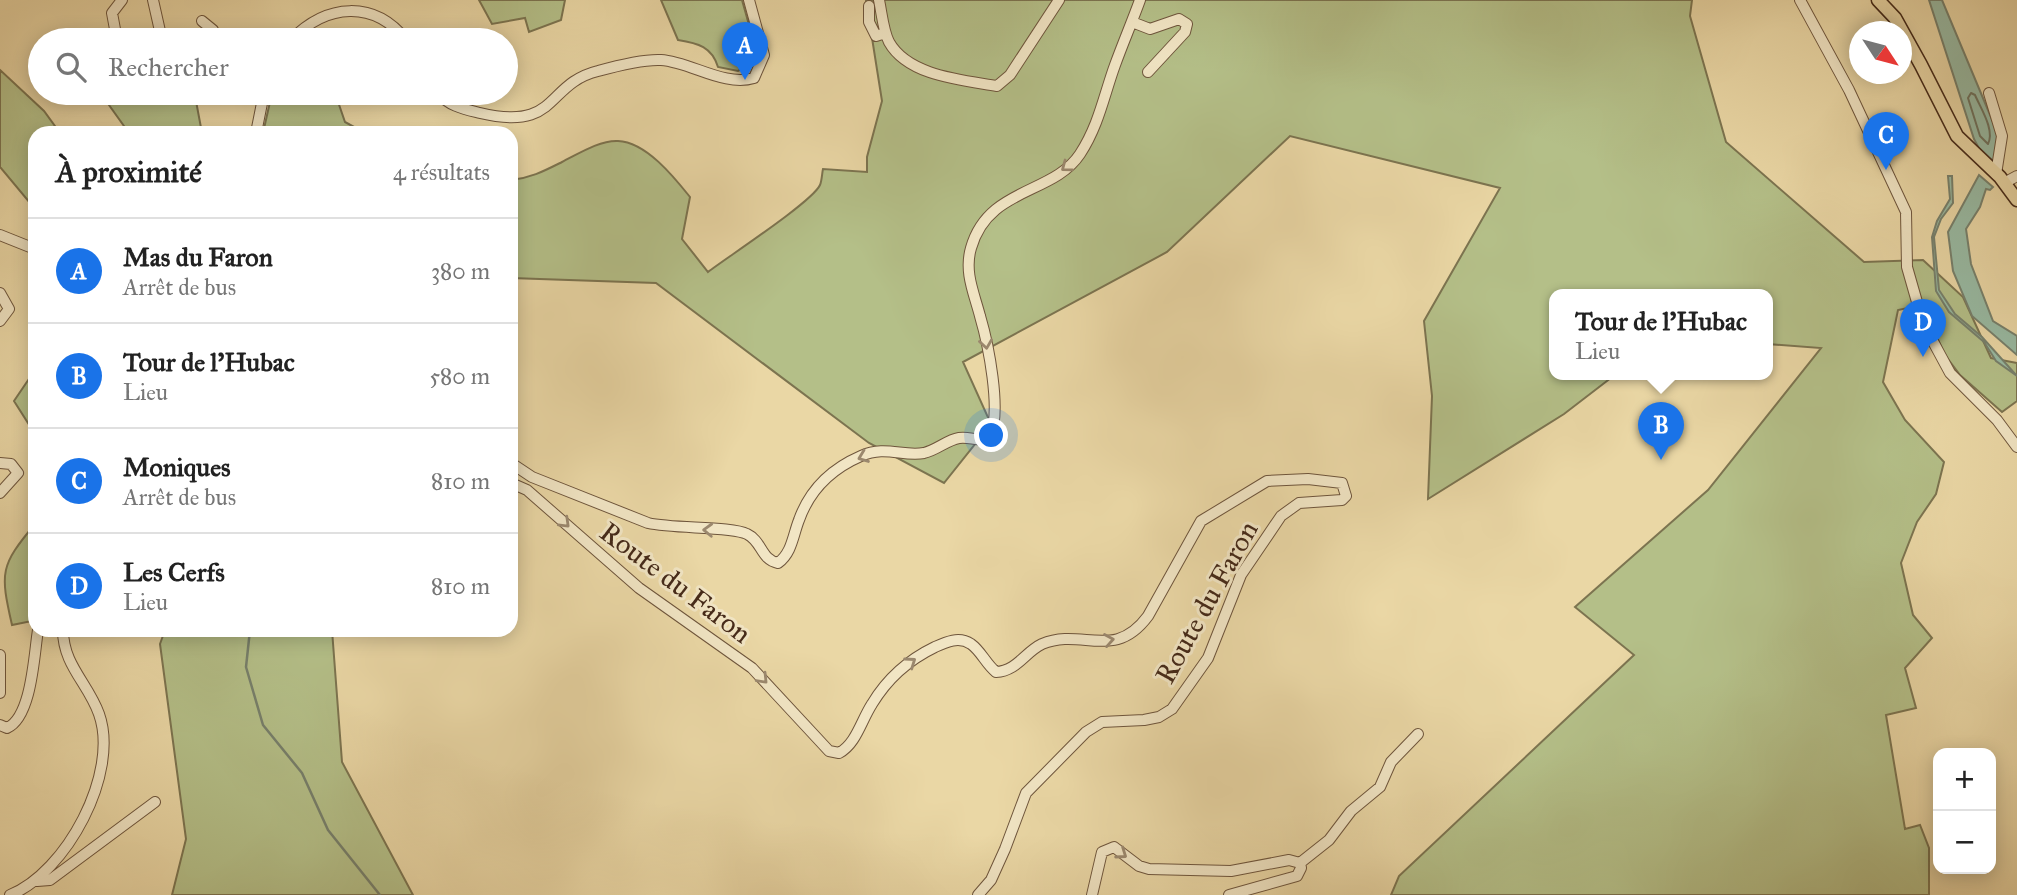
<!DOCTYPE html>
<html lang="fr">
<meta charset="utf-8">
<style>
body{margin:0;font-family:"IM FELL Great Primer",serif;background:#f6f6f6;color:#222}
.controls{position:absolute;right:21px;bottom:21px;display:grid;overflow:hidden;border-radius:14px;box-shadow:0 4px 18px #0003}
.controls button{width:63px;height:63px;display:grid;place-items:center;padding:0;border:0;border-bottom:2px solid #e0e0e0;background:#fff;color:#222;font:35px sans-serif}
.compass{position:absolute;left:1849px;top:21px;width:63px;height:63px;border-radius:50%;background:#fff;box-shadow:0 4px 18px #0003;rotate:126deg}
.you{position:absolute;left:992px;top:436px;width:24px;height:24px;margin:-18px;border:5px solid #fff;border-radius:50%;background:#1a73e8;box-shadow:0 0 0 10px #1a73e833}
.badge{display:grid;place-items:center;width:46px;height:46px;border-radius:50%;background:#1a73e8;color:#fff;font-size:23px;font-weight:700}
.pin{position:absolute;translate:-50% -58px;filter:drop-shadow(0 2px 4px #0008)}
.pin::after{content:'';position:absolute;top:37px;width:24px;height:21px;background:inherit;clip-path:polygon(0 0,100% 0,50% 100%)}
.popup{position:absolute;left:1549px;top:289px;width:224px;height:91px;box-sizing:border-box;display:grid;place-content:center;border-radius:14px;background:#fff;filter:drop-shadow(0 2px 5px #0005);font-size:23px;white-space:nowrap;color:#767676}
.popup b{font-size:26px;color:#222}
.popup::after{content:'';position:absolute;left:50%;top:100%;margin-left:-14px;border:14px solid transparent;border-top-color:#fff}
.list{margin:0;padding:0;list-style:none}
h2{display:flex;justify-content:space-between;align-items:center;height:91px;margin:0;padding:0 28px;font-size:30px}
h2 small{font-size:23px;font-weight:400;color:#767676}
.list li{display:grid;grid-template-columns:46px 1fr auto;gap:21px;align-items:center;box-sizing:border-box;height:105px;padding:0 28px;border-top:2px solid #e0e0e0}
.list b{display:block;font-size:26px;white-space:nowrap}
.list p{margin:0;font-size:23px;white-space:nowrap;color:#767676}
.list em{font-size:23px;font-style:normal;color:#767676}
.icon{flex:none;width:38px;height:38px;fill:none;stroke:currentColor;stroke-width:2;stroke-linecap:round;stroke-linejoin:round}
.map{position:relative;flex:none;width:2017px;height:895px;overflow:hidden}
.search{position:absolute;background:#fff;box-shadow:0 4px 18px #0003;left:28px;top:28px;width:490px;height:77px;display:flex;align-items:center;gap:18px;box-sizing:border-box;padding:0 24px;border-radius:38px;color:#767676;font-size:26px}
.panel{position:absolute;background:#fff;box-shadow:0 4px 18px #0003;left:28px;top:126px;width:490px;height:511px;border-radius:21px}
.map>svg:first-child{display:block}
.green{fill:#b4bf88;stroke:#7c7450;stroke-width:2}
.water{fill:#98baa3;stroke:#77806c;stroke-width:2}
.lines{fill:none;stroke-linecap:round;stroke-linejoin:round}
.shore{stroke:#6e725e;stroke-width:2}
.stream{stroke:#77806c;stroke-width:2.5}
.minor-casing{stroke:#6e553c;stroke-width:12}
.major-casing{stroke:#452a19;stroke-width:15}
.minor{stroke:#f1e5c4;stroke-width:10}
.major{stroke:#ead7a5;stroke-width:12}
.oneway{stroke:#9b886e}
.labels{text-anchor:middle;stroke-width:6;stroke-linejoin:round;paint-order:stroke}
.street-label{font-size:28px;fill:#452a19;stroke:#f1e5c4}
</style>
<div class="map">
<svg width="2017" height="895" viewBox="0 0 2017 895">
<rect width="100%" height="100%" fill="#ead7a5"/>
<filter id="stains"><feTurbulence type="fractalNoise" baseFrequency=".00286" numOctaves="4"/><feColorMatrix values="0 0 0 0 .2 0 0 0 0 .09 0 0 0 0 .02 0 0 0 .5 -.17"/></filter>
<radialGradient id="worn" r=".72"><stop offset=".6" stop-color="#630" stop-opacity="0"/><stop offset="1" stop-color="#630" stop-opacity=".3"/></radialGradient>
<path class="green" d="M479,0H565L561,20L529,32L525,18L492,24Z
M661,0H742L753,39L754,63L738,71L718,67C712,47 698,43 678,40Z
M866,0H1692L1690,16L1726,142L1864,262L1923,260L1963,297L1991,358L2017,363V401L2002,412L1960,375L1945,355L1922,305L1898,310L1883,382L1905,420L1944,462L1936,494L1917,522L1901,563L1913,615L1932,638L1905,668L1916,708L1886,715L1905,829L1920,825L1929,848V895H1391L1399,876L1634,655L1575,607L1708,490L1821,348L1768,344V294H1554V374H1616L1564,414L1428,499L1432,396L1424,321L1500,188L1290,136L1167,252L963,362L991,424L944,483L869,443L656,283L511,278V180C531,178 544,171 562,162C578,154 600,140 618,141C646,142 674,177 690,197L682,239L708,272C729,256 812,202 820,185C822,180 822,173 823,169L867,172V157L882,101Z
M0,70L44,111L60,133H35V209L0,167Z
M105,93H177L196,101L202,133H129L104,98Z
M272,93H335L345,122L356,128L358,133H263Z
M35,370V434L14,401Z
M35,524L32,621L12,625C0,572 0,566 35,524Z
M165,630H332L342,762L413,895H172L186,839L160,644Z"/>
<path class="water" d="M1929,0H1942L1998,134L1995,163L1981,152L1974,139Z
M1979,175L1993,187L1990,190L1986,189L1980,207L1966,229L1971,264L1993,321L2017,336V355L1972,316L1953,271L1948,232Z
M1948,176H1952L1953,203L1941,219L1934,237L1939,290L1955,314L1982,337L2017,376L1996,361L1984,342L1949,312L1936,291L1932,237L1937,221L1950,199Z"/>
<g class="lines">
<path class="shore" d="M1971,93L1975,95C1981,109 1995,130 1988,144L1980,136L1968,98Z"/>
<path class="stream" d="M250,630L246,667L263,725L302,773L328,830L380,895"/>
<g class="minor-casing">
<path id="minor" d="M153,0L162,40
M879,0C882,14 883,30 889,42C908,76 962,80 997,86L1010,75L1059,0
M1800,0L1849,90L1906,212L1907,267L1923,323L1950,373L1997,420L2017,447
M869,6V22L876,36L885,33
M202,21L213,30L217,40
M1132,22L1150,29L1179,19L1187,24L1185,32L1148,72
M117,40L112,13L122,0
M291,40C327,3 374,0 406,40
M195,93H201
M438,93C449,106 464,109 480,113C559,132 545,84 598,71C616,66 642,59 661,60C691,62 724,87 754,78L764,55L749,0
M1989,93L2002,136L1996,174
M256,133L264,93
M2004,183L2017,176
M0,235L35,249
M0,293L9,309L0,321
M0,463L11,464L18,473L0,493
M511,463L532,477L648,523C674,529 731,526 747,534C762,541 761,560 778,563C792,553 793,535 799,520C810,489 831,469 861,456C885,445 903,457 924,453C937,450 947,440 959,438C970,436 980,443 990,437C1002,411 988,343 980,316C974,293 964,272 971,248C988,187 1053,195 1080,154C1099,125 1104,95 1115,65C1123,43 1132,22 1140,0
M511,483L527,490L639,588L752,668L829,751L839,753C856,744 861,721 872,704C887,679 908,660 935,647C946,642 959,636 971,644C981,651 986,664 996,672C1017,671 1025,652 1042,644C1082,627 1114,662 1148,616L1201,521L1267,481L1308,479L1342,483L1346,496L1342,500L1299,503L1281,516L1241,575L1208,658L1172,709L1159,717L1144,720L1102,722L1086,732L1026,793L1005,849L991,880L978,895
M0,655V693
M0,725L7,728C32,717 34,654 38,630
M1300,863L1329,840L1351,811L1380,787L1391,762L1418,734
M37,881L50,880L155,802
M10,895C66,873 120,773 99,714C88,683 63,665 63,630
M1092,895L1102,852L1114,847L1139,866L1149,869L1231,871L1289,860L1300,863L1301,868L1297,876L1229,895"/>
</g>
<g class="major-casing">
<path id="major" d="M1878,0L1895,18L1921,65L1957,136L2000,177L2017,200"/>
</g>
<use href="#minor" class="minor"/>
<use href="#major" class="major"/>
</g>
<defs><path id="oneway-chevron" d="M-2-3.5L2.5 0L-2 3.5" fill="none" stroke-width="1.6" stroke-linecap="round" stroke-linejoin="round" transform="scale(1.75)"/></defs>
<g class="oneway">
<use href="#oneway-chevron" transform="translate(1066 167) rotate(143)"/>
<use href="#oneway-chevron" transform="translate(986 344) rotate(82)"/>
<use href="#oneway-chevron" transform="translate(863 457) rotate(159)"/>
<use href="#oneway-chevron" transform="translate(565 523) rotate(44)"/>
<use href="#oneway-chevron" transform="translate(708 530) rotate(-178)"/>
<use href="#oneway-chevron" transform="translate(1109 640) rotate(-10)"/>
<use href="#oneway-chevron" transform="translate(911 662) rotate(-35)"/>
<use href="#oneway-chevron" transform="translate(763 679) rotate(46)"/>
<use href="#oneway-chevron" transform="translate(1122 854) rotate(35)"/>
</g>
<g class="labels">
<g class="street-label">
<text transform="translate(676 582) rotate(37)" y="10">Route du Faron</text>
<text transform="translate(1206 602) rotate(-61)" y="10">Route du Faron</text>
</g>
</g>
<rect width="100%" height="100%" filter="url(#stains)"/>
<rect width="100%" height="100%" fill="url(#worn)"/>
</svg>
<div class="controls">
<button>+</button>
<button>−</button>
</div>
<svg class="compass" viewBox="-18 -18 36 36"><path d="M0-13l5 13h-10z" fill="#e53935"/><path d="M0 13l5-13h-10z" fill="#767676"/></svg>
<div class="you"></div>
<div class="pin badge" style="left:745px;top:80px">A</div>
<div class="pin badge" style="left:1661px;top:460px">B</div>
<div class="popup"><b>Tour de l’Hubac</b>Lieu</div>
<div class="pin badge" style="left:1886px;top:170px">C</div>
<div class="pin badge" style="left:1923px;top:357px">D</div>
<div class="search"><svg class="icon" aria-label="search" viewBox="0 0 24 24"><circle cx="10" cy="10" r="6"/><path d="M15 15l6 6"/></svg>Rechercher</div>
<section class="panel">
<h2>À proximité<small>4 résultats</small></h2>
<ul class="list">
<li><span class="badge">A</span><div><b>Mas du Faron</b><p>Arrêt de bus</p></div><em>380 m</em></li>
<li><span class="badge">B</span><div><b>Tour de l’Hubac</b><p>Lieu</p></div><em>580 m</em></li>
<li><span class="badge">C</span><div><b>Moniques</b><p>Arrêt de bus</p></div><em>810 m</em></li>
<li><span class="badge">D</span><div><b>Les Cerfs</b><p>Lieu</p></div><em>810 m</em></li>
</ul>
</section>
</div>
